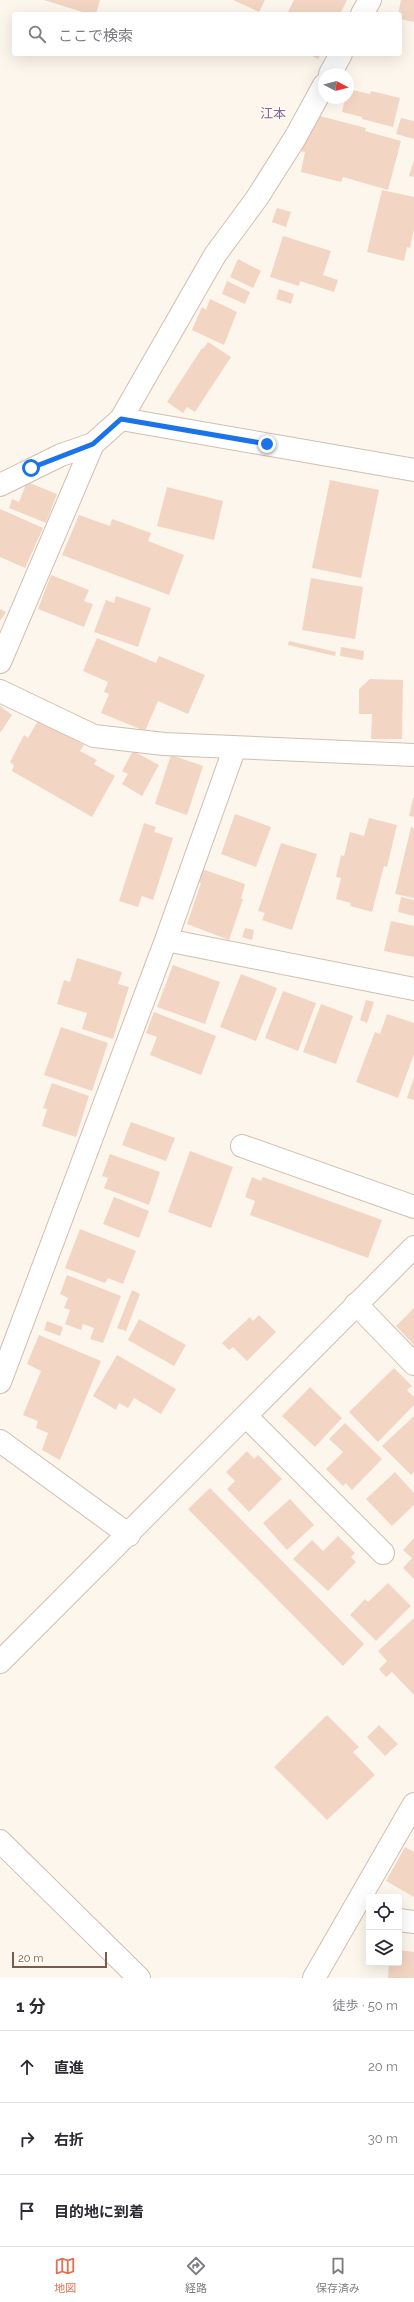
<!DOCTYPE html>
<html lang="ja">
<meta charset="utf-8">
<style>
body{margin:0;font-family:Raleway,"Noto Sans JP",sans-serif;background:#f2f2f3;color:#2b2b33}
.controls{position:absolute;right:12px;bottom:12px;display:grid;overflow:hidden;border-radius:4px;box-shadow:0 4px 16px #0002}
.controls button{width:36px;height:36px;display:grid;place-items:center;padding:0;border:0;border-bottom:1px solid #e1e1e2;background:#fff;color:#2b2b33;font:20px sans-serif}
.compass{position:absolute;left:318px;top:68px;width:36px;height:36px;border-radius:50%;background:#fff;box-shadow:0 4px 16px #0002;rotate:97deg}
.scale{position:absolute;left:12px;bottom:10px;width:95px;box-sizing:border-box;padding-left:4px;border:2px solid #7a5c4d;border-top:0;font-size:11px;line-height:14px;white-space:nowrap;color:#7a5c4d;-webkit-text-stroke:3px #fffaf3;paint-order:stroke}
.stop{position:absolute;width:12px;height:12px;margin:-9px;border:3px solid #1a73e8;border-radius:50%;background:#fff}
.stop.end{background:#1a73e8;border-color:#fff;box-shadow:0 1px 4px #0008}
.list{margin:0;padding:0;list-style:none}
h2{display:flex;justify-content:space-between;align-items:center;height:52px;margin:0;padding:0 16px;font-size:17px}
h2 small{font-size:13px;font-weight:400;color:#7c7c81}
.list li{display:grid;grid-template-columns:26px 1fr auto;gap:12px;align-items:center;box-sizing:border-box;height:72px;padding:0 16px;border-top:1px solid #e1e1e2}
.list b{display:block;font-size:15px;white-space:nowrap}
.list em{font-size:13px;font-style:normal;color:#7c7c81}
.icon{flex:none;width:22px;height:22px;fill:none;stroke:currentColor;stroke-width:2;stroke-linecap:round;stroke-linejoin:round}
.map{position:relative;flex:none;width:414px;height:1978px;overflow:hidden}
.search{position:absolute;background:#fff;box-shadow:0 4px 16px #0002;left:12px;right:12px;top:12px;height:44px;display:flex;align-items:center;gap:10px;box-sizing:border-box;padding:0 14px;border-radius:4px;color:#7c7c81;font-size:15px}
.sheet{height:268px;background:#fff}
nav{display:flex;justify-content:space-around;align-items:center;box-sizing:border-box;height:56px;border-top:1px solid #e1e1e2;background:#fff;font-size:11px;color:#7c7c81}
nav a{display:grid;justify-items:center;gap:2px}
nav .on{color:#e76f51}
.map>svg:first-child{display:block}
.building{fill:#f3d5c3}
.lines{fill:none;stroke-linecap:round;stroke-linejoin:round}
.minor-casing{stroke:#d1beb0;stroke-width:24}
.tertiary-casing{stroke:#d1beb0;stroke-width:24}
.minor{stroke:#fff;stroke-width:22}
.tertiary{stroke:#fff;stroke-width:22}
.route{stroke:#1a73e8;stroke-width:5}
.labels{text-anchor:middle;stroke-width:3.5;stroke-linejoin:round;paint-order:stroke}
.quarter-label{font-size:13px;fill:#846695;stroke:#fffaf3}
</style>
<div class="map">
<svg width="414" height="1978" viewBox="0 0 414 1978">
<rect width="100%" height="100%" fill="#fdf6ec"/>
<path class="building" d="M44,0H100L96,14H89Z
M233,0H265L259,12Z
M294,0H347L340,14H287Z
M401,0H414V22L400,19L398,14Z
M308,54H321L318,59Z
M348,89L370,94L371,91L400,98L393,127L362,119V117L342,112L345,98H348Z
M320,116L366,128L365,131L401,141L388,190L343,177L341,182L301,172L305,152L299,151Z
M401,118L414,121V139L396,134Z
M414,160V177L409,176Z
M382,190L414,197V229L410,248L407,247L404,261L367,252Z
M277,208L291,212L286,227L272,222Z
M283,236L331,251L323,275L338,280L334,292L300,281L299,286L270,277Z
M238,259L261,271L253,288L230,277Z
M227,281L250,292L245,304L222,294Z
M279,289L294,294L291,304L276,299Z
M210,299L237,312L224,345L192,330L202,307L206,310Z
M208,342L231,357L195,412L187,407L183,413L167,402L202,348L203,349Z
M330,480L379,490L361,578L312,568Z
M27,482L57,494L46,523L9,508L12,499L19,502Z
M167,487L223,501L214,540L157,526Z
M0,509L43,528L25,568L0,557Z
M79,515L110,526L112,519L151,533L148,541L184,555L169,595L62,555Z
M51,575L89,590L84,601L93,604L84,627L38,609Z
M311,578L363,587L355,639L302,630Z
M116,596L151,608L138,647L94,632L106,600L114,603Z
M0,609L6,612L0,621Z
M97,638L156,663L159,656L205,675L188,714L158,701L145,731L101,713L109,694L104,692L108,682L83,671Z
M289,641L336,652L335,656L288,645Z
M341,647L364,651L363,660L340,656Z
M370,679L403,680L402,739H371L372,714H359V689Z
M0,706L12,715L0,733Z
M39,719L84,745L80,751L97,760L94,764L115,776L92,817L12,771L14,765L10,762L24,735L28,738Z
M133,751L159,765L142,796L122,784L128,774L122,771Z
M171,755L203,766L187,815L155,804Z
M413,798H414V817L409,816Z
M235,814L271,827L256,867L221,854Z
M369,818L397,825L387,867L384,866L372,912L350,906L351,903L336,899L341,878L336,877L341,855L344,856L350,832L364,836Z
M144,823L156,827L154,832L173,838L153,900L142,896L138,907L119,901Z
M411,827L414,828V898L395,894Z
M281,843L317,854L292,930L262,920L265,913L258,911Z
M202,869L245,884L241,899H243L229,940L187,924L201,883L197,882Z
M401,897L414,900V916L398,912Z
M391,921L414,926V957L384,951Z
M245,928L254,930L252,940L242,937Z
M77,958L122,972L118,984L129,987L113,1039L82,1029L87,1013L57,1004L64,980L70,982Z
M173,965L220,982L205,1024L157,1007Z
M241,974L277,988L256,1041L220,1027Z
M283,991L316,1003L298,1051L265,1038Z
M366,1000L374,1002L367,1023L360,1020Z
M321,1004L353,1016L336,1064L303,1052Z
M154,1012L216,1036L201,1075L150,1055L157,1037L146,1033Z
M387,1014L414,1023V1054L398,1098L356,1082L375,1032L380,1034Z
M61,1027L108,1043L92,1091L44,1075Z
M414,1077V1100L407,1098Z
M52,1083L89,1096L76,1137L42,1126L47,1109L43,1108Z
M131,1122L175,1138L166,1161L122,1145Z
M190,1151L233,1167L211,1228L168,1212Z
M110,1154L160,1172L149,1205L104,1188L108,1178L102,1176Z
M252,1177L261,1181L263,1177L382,1220L368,1258L250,1215L255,1201L245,1197Z
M114,1197L149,1211L139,1238L103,1224Z
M80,1229L136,1251L123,1284L108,1278L105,1283L65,1268Z
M67,1275L121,1296L103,1343L90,1339L94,1328L83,1324L81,1330L65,1324L70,1310L64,1308L68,1298L60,1294Z
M132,1290L140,1294L126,1331L117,1328Z
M414,1308V1345L396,1326Z
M259,1315L276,1332L247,1361L233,1347L229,1350L222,1343L250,1317L253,1321Z
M139,1319L186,1345L174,1366L128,1340Z
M47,1321L63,1327L60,1336L44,1330Z
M39,1335L101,1361L60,1460L42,1450L48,1433L36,1428L38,1421L23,1415L41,1371L27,1364Z
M117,1355L176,1389L161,1414L134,1398L128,1408L119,1403L116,1410L93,1396Z
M394,1368L412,1386L407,1390L414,1397V1405L378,1442L349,1412Z
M310,1387L342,1418L315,1447L282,1416Z
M414,1416V1472L411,1475L382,1446Z
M345,1423L382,1459L352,1490L346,1483L343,1486L326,1469L343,1452L329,1439Z
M247,1451L254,1459L258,1455L282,1479L249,1512L227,1489L235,1481L226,1472Z
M395,1472L414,1493V1505L392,1526L366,1499Z
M210,1488L364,1644L343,1666L188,1509Z
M290,1499L314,1525L287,1550L263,1523Z
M338,1536L355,1553L351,1557L356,1562L328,1591L293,1559L312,1540L323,1551Z
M414,1538V1579L403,1568L412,1558L403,1550Z
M388,1583L411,1606L376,1641L350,1615L365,1599L368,1602Z
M414,1618V1695L392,1672L386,1677L379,1669L387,1661L378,1651Z
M327,1715L359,1747L353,1752L375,1775L327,1820L274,1767Z
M379,1725L398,1744L385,1756L367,1737Z
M405,1847L414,1852V1897L386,1881Z
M399,1950L414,1952V1978H388L389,1963H399Z"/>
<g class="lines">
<g class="minor-casing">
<path id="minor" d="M362,14L370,0
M330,74L341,54
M121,419L414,470
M0,485L61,455L93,444L121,419L215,255L257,198L295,138L324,85
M0,662L93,444
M0,691L94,736L164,744L414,755
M166,940L414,989
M242,1146L414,1207
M356,1304L414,1364
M0,1382L166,940L235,747
M246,1416L383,1553
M0,1441L129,1535
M0,1841L139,1978
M399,1920L414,1922
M314,1978L414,1804"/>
</g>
<g class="tertiary-casing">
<path id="tertiary" d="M0,1662L414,1247"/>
</g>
<use href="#minor" class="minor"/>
<use href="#tertiary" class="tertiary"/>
</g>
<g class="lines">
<path class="route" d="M31,468L93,444L121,419L267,444"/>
</g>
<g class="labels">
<g class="quarter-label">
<text x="273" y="118">江本</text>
</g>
</g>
</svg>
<div class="controls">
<button><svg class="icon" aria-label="locate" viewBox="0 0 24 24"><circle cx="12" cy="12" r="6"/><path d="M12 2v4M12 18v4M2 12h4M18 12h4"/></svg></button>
<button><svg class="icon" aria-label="layers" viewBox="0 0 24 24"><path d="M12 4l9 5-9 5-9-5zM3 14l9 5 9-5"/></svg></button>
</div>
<svg class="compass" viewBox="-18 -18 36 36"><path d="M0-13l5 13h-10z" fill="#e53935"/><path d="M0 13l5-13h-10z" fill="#7c7c81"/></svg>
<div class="scale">20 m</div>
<div class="stop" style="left:31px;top:468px"></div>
<div class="stop end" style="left:267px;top:444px"></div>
<div class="search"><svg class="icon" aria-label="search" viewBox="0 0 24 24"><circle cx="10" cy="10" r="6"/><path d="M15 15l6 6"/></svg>ここで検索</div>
</div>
<section class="sheet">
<h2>1 分<small>徒歩 · 50 m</small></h2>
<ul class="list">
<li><svg class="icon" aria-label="ahead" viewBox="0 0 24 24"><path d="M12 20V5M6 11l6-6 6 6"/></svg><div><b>直進</b></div><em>20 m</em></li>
<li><svg class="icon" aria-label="right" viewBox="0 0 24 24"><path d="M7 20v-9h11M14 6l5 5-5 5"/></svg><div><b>右折</b></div><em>30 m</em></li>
<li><svg class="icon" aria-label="arrive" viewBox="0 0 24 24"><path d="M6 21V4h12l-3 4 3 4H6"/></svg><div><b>目的地に到着</b></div></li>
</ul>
</section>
<nav>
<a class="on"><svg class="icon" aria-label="map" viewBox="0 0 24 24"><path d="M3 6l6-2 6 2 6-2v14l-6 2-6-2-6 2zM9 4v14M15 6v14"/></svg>地図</a>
<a><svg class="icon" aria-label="directions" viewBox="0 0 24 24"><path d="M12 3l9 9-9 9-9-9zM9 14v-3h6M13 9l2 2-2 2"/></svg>経路</a>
<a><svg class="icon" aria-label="saved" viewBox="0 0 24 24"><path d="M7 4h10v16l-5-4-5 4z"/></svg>保存済み</a>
</nav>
